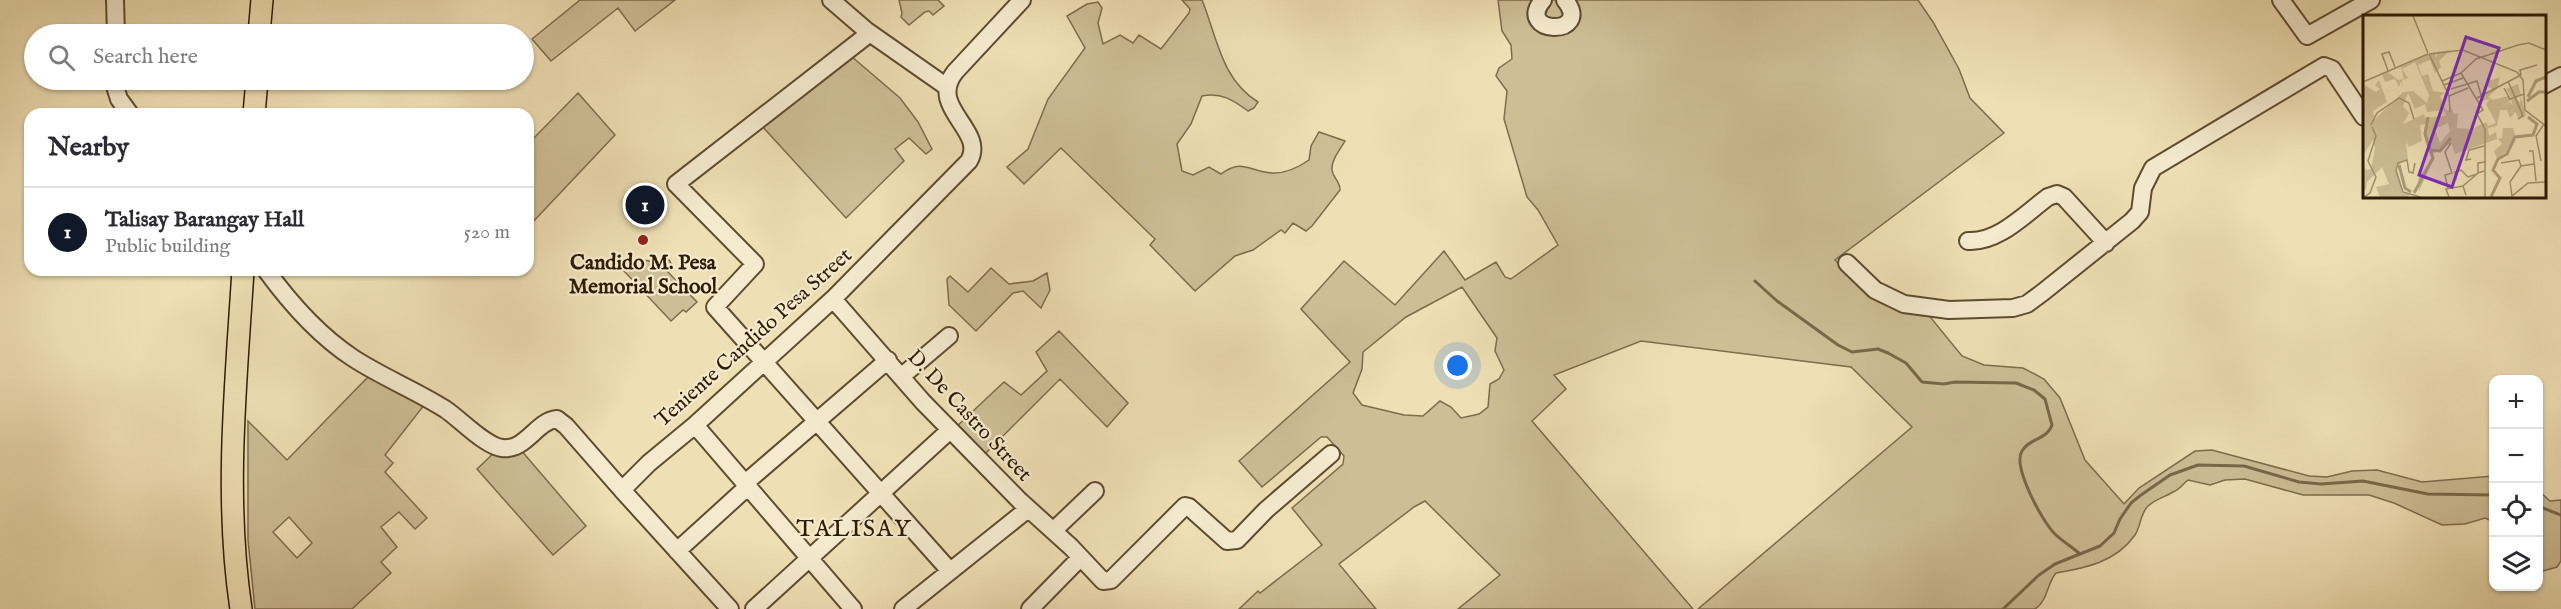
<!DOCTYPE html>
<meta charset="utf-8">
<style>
body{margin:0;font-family:"IM FELL English",serif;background:#f2f2f3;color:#2b2b33}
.controls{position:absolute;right:18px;bottom:18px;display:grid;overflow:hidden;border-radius:12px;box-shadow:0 2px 4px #0004}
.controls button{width:54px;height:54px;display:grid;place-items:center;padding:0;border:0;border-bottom:2px solid #e1e1e2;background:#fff;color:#2b2b33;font:30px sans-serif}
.you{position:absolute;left:1458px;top:366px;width:21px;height:21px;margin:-15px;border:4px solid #fff;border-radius:50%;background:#1a73e8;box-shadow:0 0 0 9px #1a73e833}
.badge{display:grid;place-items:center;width:39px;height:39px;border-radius:50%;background:#111827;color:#fff;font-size:20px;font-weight:700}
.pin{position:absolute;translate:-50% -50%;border:3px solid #fff;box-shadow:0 2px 6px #0006}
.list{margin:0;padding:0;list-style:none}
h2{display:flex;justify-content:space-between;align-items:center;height:78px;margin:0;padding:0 24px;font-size:26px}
h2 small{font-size:20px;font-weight:400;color:#7c7c81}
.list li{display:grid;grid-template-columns:39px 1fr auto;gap:18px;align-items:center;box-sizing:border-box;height:90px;padding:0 24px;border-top:2px solid #e1e1e2}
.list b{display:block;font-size:22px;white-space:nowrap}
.list p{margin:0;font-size:20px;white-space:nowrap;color:#7c7c81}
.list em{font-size:20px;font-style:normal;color:#7c7c81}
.icon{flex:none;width:33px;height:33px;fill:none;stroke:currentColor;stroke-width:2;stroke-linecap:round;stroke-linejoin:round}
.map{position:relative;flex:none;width:2561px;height:609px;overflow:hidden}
.search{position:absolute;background:#fff;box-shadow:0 2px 4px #0004;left:24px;top:24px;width:510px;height:66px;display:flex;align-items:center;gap:15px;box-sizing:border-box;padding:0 21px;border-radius:33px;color:#7c7c81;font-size:22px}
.panel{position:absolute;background:#fff;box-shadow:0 2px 4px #0004;left:24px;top:108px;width:510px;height:168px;border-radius:18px}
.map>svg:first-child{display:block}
.green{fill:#cebe96;stroke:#7e6c4c;stroke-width:1.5;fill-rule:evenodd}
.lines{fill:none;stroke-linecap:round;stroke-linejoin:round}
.stream{stroke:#7a6849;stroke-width:3}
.minor-casing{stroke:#5e4c2f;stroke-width:20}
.major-casing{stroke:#2d1b03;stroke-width:24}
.minor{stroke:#f5eace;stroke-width:16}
.major{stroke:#efdfb4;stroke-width:21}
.poi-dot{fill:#8f2418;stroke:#f5eace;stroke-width:2}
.labels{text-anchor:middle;stroke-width:4.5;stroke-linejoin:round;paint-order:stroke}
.poi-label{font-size:21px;font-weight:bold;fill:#2d1b03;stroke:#f5eace}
.street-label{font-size:21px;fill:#2d1b03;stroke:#f5eace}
.quarter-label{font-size:24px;letter-spacing:1.5px;fill:#2d1b03;stroke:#f5eace}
.inset-river{fill:none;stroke:#ad9c78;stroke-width:3}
.inset-road{fill:none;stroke:#a1916d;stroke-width:1.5}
.view{fill:#7b2cbf;fill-opacity:0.15;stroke:#7b2cbf;stroke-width:3}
.inset-edge{fill:none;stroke:#2d1b03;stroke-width:3}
</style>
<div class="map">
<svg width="2561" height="609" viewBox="0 0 2561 609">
<rect width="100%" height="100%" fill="#efdfb4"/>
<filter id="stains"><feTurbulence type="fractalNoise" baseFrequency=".00333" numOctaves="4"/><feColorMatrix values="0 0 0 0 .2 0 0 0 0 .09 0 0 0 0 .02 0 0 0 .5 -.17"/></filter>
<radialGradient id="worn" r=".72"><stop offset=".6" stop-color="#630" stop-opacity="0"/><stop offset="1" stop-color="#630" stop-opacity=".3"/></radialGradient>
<path class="green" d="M580,0H675L635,31L618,8L551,61L532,39Z
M899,0H938L944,6L933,15L929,11L925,12L909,25L901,17L902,13Z
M1182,0H1202C1217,37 1221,79 1258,102L1254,108L1248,111C1233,100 1221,92 1202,96L1191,124L1177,144L1182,171L1193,175L1209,167L1221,174C1243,157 1250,173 1274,173C1286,173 1299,167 1309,160L1311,146L1319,132L1345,141C1340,150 1331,160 1332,170C1333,178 1340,181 1340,190L1312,226L1306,231L1293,223L1285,233L1281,230L1253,250L1235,256L1195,291L1150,245L1155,239L1061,148L1024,184L1007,167L1028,149L1048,99L1085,48L1067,16L1087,4L1098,2L1102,8L1098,23L1103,44L1120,35L1133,43L1139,35L1161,49L1189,13L1190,9Z
M1498,0H1918L1933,22L1959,69L1970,98L2004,133L1835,260L1852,276L1927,313L1962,356L1984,365L2023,368L2044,379L2060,398L2085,460L2124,504L2139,488L2195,451L2212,450L2309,476L2327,477L2352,471L2377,470L2422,482L2493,476L2494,522L2485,518L2465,524L2442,525L2394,503L2369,495H2303L2245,479L2225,480L2210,485L2188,480C2183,484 2179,490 2173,492C2165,497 2156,499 2148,506C2140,514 2141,526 2135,535C2116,562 2086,568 2056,573C2047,583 2048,601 2035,609H1698L1912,427L1851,367L1641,341L1554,375L1566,389L1532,421L1693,609H1458L1500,575L1425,501L1414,507L1339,564L1376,609H1239L1258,591L1260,593L1322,545L1292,508L1343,464L1344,456L1327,437H1321L1262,487L1239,461L1350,362L1301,309L1344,261L1395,305L1444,251L1465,280L1496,262L1505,277L1511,279L1558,245L1538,210L1527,197L1504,119L1507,91L1496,76L1499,68L1512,59L1511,45L1502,31ZM1462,287L1497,338L1495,351L1504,370L1499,379L1490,384L1488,407L1479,414L1461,418L1451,407L1440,401L1423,416L1404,415L1362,405L1353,393L1362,369L1363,352L1406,317Z
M851,56L900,98L918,122L932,149L926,154L909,138L895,149L904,161L846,218L760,124Z
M578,93L615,135L528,227V144Z
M643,260L656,262L669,260L672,265L667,271L697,302L686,312L683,310L671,321L623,270L631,261Z
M991,268L1009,284L1033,281L1047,273L1050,290L1041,308L1023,291L1013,293L976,331L949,305L947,279L950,276L968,292Z
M1059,331L1128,403L1107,427L1060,379L983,456L955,428L1004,382L1021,395L1047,371L1036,352Z
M369,376L425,404L385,455L393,463L385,472L427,518L415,529L399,512L381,527L397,547L381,562L391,573L352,609H255L248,540V421L287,460ZM289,517L312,543L297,558L273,532Z
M520,449L586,526L553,555L477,469L496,451Z
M2539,491L2550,501L2561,500V561L2557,567L2539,572Z"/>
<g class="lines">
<path class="stream" d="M1755,281L1777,301L1838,345L1852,352L1878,349L1888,353L1906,363L1922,382L1944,384L1955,382L2016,383L2034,390L2045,399L2052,425C2047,440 2029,438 2022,451C2012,466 2043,523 2055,534C2062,541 2072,547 2080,554
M2538,506L2561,515
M2003,609L2039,575L2055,564L2100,546L2114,533L2120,519L2131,503L2141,495L2170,475L2198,465L2244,466L2299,482L2321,484L2363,481L2428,494L2494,495"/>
<g class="minor-casing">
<path id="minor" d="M115,0L116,34
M831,0L867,31L947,87
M1543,0C1514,35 1594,37 1565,0
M2281,0L2307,36L2371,0
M870,33L676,184L755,264L715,307L950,571
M113,80L119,99L130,114
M2544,85L2561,76
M1968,241C1998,243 2025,214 2048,197L2057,194L2064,197L2106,243
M1847,263L1875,290L1904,304L1949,310L2013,308L2027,304L2042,293L2132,221L2140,212L2143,188L2153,168L2324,66L2332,69L2364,117
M266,270C290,303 318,335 353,358C382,377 415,390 445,409C460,419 485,446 502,448C526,451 536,421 557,419L566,426L622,490
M833,299L923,402L1020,501L1071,547L1103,581L1111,580L1185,506L1189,507L1227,541L1237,540L1266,510L1331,454
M902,376L949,336
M695,425L853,609
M1053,531L1095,491
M677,551L744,490L751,478L888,360
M730,609L622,490L649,463L695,425L833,299L969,161C987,130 927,108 955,72L1022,0
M754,609L950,430
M903,609L1028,509
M1030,609L1080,558"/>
</g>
<g class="major-casing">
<path id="major" d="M259,34L262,0
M254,114L257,80
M241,609C224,497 236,383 243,270"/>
</g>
<use href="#minor" class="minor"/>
<use href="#major" class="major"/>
</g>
<circle class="poi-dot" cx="643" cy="240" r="6"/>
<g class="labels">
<g class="poi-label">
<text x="643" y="269">Candido M. Pesa<tspan x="643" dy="24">Memorial School</tspan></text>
</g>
<g class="street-label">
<text transform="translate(753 337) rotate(-42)" y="7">Teniente Candido Pesa Street</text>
<text transform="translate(970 415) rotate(47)" y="7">D. De Castro Street</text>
</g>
<g class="quarter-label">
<text x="854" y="536">TALISAY</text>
</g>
</g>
<g transform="translate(2363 15)">
<rect width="183" height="183" fill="#efdfb4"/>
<path d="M87,35L76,46L78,52L72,58L67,45L55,50L59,61L65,59L70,76L82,78L77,81L82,94L88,97V92L91,99L95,98L94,113L109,114L123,107L125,111L133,108L123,89L127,84L117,86L121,82L119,79L129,74L125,72L124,61L126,66L137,62L134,74L125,82L130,85L145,81L148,85L141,90L147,87L150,91L148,84L153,82L157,88L158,80L148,82L143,74L155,69L163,101L155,102L152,97L147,103L144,95H137L134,111L125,113L126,121L133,117L134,124L92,139L88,128L70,139L71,144L56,176L55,164L69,143L62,127V109L57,110L59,126L46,132L43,127L45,144L33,151L40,177L47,179L45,182H17L13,172L26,169L19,152L4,167L3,175L0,173V148L3,155L8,154L12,133L10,125L0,140V69L13,77L17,74L12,70L16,65L24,87L10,96L12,104L40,77L50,76L64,88L66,80L52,47L39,54L45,63L39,65L40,73L38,66L36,72L32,64L22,67L19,60L25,57L35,65L41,64L38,52L64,40L72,38L74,43V37ZM45,78L52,94L62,89L64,97L81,95L83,101L62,103L61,99L40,109L46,98L40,91ZM85,108L87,116L77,128L72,114ZM140,113H150L152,120L143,137L134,143L131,136L139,129L135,124L139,123Z" fill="#cebe96" fill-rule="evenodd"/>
<path class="inset-river" d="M165,82L173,66L183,62M164,86L176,77H183M68,135L77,136L88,123M36,150L42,173L48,177M51,178L70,143L62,119L65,102M128,182L137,163L130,155L135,144L144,139L152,122L170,120L174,109L165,102"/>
<path class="inset-road" d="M50,1L65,38M66,39L79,66L98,58L120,95L114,99L122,114V182M66,39L100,35L154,57L160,65L162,95L183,111M25,56L19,39L26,37L32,52M98,58L113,44L155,30L166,28L183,35M79,66L86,81L87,97M145,66L160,101L155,104M0,67L65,39M81,70L100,63M141,73L147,84L161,79M88,74L114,66L118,80M86,81L105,73M114,83L158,60L157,55L174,50M8,110L14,98L36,83L46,88L51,104M166,136H170L173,166M108,144L103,145L106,135L121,131M178,146L173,121L181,109M52,148L50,158L46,157L44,145L35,148L33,156L40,177L57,182M138,148L156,145L158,151M171,149L158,151L147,167L149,181L165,168L183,167M121,156L115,158V148L123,147M93,165L92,157L98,155L105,162L114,159M100,171L115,158M85,174L82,160L89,158L82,137L88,128M1,182L7,178L13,162L5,146L13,121L9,112M86,182L83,174L100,171L103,180"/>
<path class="view" d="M103,22L136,33L89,172L56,160Z"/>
<rect width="183" height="183" class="inset-edge"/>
</g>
<rect width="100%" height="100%" filter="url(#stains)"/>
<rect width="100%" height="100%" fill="url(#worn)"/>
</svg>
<div class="controls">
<button>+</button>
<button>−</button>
<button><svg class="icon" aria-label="locate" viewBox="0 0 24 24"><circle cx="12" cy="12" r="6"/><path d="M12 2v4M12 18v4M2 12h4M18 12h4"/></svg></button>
<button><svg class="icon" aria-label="layers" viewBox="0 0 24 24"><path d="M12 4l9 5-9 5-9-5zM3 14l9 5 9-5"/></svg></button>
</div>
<div class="you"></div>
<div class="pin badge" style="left:645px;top:205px">1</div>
<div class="search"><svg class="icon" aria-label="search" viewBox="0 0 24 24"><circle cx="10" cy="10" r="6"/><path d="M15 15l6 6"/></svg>Search here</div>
<section class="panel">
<h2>Nearby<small></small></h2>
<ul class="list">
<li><span class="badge">1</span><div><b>Talisay Barangay Hall</b><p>Public building</p></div><em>520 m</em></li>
</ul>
</section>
</div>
